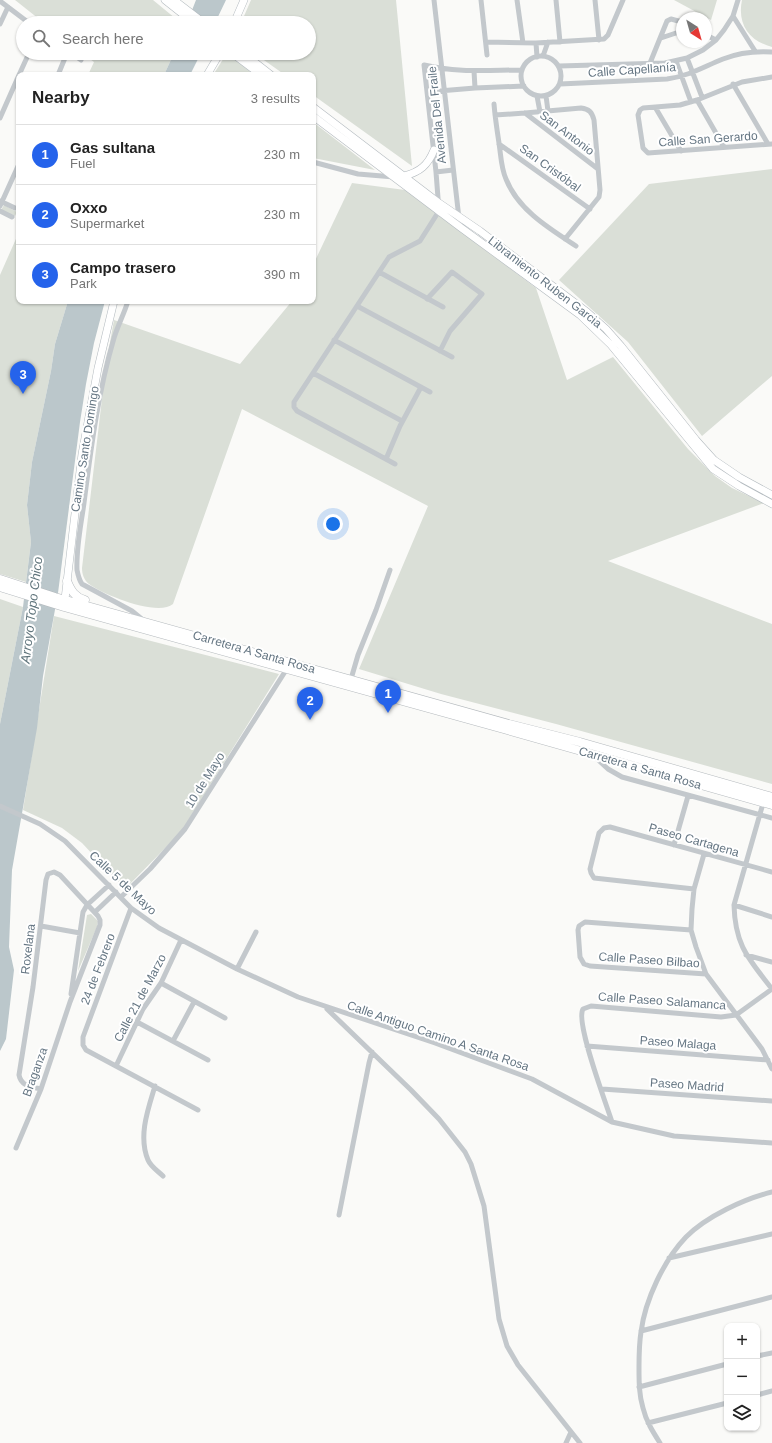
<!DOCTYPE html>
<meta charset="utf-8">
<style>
body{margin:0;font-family:Helvetica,sans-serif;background:#f6f6f6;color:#222}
.controls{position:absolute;right:12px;bottom:12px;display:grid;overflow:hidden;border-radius:8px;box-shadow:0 1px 3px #0004}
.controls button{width:36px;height:36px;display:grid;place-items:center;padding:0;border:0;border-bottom:1px solid #e0e0e0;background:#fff;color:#222;font:20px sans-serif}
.compass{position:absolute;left:676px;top:12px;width:36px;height:36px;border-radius:50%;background:#fff;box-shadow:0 1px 3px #0004;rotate:143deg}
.you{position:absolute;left:333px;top:524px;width:14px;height:14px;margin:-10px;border:3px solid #fff;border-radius:50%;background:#1a73e8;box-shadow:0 0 0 6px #1a73e833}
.badge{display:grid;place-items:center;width:26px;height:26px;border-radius:50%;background:#2563eb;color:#fff;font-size:13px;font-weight:700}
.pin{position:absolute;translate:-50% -33px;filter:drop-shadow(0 1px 2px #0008)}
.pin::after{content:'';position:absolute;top:21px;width:14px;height:12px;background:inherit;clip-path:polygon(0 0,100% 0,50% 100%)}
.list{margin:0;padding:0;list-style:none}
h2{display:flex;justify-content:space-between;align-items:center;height:52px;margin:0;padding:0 16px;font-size:17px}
h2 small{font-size:13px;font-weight:400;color:#767676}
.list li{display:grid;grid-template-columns:26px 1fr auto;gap:12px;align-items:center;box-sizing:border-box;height:60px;padding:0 16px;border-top:1px solid #e0e0e0}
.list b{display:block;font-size:15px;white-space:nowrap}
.list p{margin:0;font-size:13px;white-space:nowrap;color:#767676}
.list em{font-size:13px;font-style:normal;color:#767676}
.icon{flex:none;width:22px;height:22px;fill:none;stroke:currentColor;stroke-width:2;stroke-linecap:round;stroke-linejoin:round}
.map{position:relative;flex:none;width:772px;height:1443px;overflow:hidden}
.search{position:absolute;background:#fff;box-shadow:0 1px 3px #0004;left:16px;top:16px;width:300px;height:44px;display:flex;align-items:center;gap:10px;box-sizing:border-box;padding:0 14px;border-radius:22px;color:#767676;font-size:15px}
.panel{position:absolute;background:#fff;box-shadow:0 1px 3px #0004;left:16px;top:72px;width:300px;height:232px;border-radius:8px}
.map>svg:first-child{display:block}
.green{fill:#dadfd7}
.water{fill:#bbc7cb}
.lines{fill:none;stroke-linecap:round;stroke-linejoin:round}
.secondary-casing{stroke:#b3babf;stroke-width:8}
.primary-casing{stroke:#b5babe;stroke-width:9}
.street{stroke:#c3c8cc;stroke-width:5}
.secondary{stroke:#fff;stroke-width:7}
.primary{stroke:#fff;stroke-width:8}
.labels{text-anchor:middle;stroke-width:4;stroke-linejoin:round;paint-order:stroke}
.street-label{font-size:12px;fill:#657683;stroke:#fff}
.water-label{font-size:13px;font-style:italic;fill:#60757c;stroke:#fff}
</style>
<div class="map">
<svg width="772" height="1443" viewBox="0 0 772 1443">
<rect width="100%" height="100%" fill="#fafaf8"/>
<path class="green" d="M15,0H153L181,23H44Z
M251,0H396L412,166L313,95V75H285L254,53H309V23H241Z
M674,0H717L711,20Z
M742,0H772V47C749,41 737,24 742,0Z
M82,53H174L164,75H88L94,62Z
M227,53L254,75H213Z
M313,122L375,170L313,158Z
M772,169V376L702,436L628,342L559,280L649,184Z
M352,183L405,190L536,288L567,380L613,357L688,449L715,476L732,488L764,503L608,561L772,624V784L556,724L441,694L359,669L428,506L242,409L173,604C158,617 104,595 89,584C84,580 82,574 82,568L106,365L114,320L240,364L292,301H313V265Z
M4,205L17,212L15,216L1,210Z
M19,232V301H68L55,344L51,371L32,462L27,505L31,542L26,582L0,574V275Z
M0,599L23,607L0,724Z
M54,616L279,674L181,832L125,889L82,843L62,828L23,810Z
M91,914L98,921L97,927L78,971L87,915Z"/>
<path class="water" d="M196,0H226L215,23H187Z
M174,53H201L190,75H164Z
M68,301H105L94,343L86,384L80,422L58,593L43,676L37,728L12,870L9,947L14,970L6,1039L0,1051V724L23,607L31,542L27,505L32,462L51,371L55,344Z"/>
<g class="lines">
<g class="secondary-casing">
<path id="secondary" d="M165,0L194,23
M174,0L204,23
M234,23L244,0
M232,53L261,75
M243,53L271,75
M207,75L220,53
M313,107L439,203L480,231L587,312L606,329L621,346L696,440L714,460L739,477L772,495
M313,116L460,227L580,315L611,345L713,469L739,486L772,504
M404,176C420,172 428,165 434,150
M65,599L82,454L98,368L114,301"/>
</g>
<g class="primary-casing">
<path id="primary" d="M0,579L55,597L509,724L580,742L772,797
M67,581C71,591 75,597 85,600
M0,587L64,607L507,730L772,805"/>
</g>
<path class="street" d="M434,0L460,227
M481,0L487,55
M517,0L523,43
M556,0L560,42
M595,0L599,40
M0,1L29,23
M733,16L755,51
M0,24L8,7
M706,35L716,40
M661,38L682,31
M486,42L536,43L604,39L608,35L623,0
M536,43L537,57
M71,53L81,60
M543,56L548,42
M521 76a20 20 0 1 1 40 0a20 20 0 1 1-40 0Z
M687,58L702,97
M676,61L691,102
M650,63L667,21L671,19L682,22
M559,66L665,63L687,58L703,50L716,40L724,30L733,16L738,0
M474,71L475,88
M19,75L29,53
M58,75L67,53
M772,77L742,82L697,100L680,105L643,108L640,110L638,115L643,148L648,153L772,144
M560,84L667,79C689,76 703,67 723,59C738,53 756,51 772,52
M733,84L768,144
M427,92L475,88L524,86
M537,96L540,112
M546,96L548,111
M697,100L724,147
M494,104C495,117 497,130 499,143C501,156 501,168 506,179C518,210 550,229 576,246
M655,107L681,151
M525,113L598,169
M495,115L525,113L581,108C589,109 592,112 594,120L600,190L599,197L565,239
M0,118L19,75
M499,144L590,209
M313,162L358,174L394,177
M436,172L453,170
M0,201L15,208
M0,206L19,164
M0,211L12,217
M379,272L443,307
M427,299L452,272L482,294L450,331L440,351
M128,301C124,314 118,325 114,338C98,392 91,448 84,503C81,525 76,548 77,570C78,575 79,580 82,584L132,611L143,620
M357,306L452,357
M334,340L430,392
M313,373L402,421
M386,459L400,426L421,387
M395,464L297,411L294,407V402L389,257L420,241L439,211L436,172L424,65C457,73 489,70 522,70
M351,679L358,655L376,610L390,570
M594,756L608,769L622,777L772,818
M764,800L734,905C735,946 749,959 772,989
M0,806L40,824L65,841L131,908L159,928L237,969L298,997L435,1043L532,1079L612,1122L674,1136L772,1143
M674,845L688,796
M704,854L694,889L692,909L691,930L696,947L706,974L762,1049L772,1069
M694,889L594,878L591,873L590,869L599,833L604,828L610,827L772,872
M121,897L150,869L185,829L288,667
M734,905L772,917
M131,908L83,1037V1045L86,1050L198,1110
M95,912L116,892
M41,926L80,933
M691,930L585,922L579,926L578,930L580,957L584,964L590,966L706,974
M746,955L772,962
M237,969L256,932
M161,983L225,1018
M71,994L83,912L87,905L109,885
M327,1009L411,1090L439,1119L465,1152L471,1164L484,1206L499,1319L507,1346L518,1365L580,1443
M137,1022L208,1060
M173,1041L194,1002
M587,1046L768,1060
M116,1066L143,1009L161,983L181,940
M155,1086C148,1109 138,1136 148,1160C151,1167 158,1171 163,1176
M602,1089L772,1101
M612,1122C606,1103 575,1022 583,1009L591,1006L721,1017L736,1015L772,989
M16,1148L41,1089L70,1002L100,925V920L98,916L60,875L54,872L48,874L46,880L33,987L19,1075C21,1086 31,1087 41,1089
M339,1215L369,1063L372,1052
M669,1258L772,1234
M641,1331L772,1297
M757,1356L772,1353
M639,1387L727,1364
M757,1395L772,1391
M648,1423L727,1403
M566,1443L571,1432
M660,1443C653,1432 646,1421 643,1408C639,1395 639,1382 639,1368C639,1356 639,1344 641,1332C645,1300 664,1260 686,1237C707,1216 744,1199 772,1192"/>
<use href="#secondary" class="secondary"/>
<use href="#primary" class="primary"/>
</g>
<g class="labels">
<g class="street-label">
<text transform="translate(632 70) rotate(-4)" y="4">Calle Capellanía</text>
<text transform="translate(437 115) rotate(-96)" y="4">Avenida Del Fraile</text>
<text transform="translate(567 133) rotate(37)" y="4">San Antonio</text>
<text transform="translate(708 139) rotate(-4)" y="4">Calle San Gerardo</text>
<text transform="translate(550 168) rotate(36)" y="4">San Cristóbal</text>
<text transform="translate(545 282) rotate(38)" y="4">Libramiento Ruben Garcia</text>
<text transform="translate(85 449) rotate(-81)" y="4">Camino Santo Domingo</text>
<text transform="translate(254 652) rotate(16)" y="4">Carretera A Santa Rosa</text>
<text transform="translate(640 768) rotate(16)" y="4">Carretera a Santa Rosa</text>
<text transform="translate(205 780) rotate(-58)" y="4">10 de Mayo</text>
<text transform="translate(694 840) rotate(16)" y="4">Paseo Cartagena</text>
<text transform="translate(123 883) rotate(43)" y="4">Calle 5 de Mayo</text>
<text transform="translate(28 949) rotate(-83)" y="4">Roxelana</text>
<text transform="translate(649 960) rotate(4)" y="4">Calle Paseo Bilbao</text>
<text transform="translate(98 969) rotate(-69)" y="4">24 de Febrero</text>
<text transform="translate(140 998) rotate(-62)" y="4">Calle 21 de Marzo</text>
<text transform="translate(662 1001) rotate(4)" y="4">Calle Paseo Salamanca</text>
<text transform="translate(438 1036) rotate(19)" y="4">Calle Antiguo Camino A Santa Rosa</text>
<text transform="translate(678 1043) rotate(4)" y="4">Paseo Malaga</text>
<text transform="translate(35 1072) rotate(-70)" y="4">Braganza</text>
<text transform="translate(687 1085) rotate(4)" y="4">Paseo Madrid</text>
</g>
<g class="water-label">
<text transform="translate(31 610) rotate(-83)" y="5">Arroyo Topo Chico</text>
</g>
</g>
</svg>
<div class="controls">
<button>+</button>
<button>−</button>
<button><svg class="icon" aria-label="layers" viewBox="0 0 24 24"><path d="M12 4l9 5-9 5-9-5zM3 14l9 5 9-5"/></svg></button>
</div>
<svg class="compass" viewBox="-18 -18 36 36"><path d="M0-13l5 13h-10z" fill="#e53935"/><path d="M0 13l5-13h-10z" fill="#767676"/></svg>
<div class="you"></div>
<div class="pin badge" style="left:388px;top:713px">1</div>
<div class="pin badge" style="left:310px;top:720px">2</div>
<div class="pin badge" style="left:23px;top:394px">3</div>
<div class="search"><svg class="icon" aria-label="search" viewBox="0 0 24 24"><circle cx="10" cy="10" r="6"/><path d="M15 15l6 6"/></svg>Search here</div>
<section class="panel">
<h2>Nearby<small>3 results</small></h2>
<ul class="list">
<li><span class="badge">1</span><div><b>Gas sultana</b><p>Fuel</p></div><em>230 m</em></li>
<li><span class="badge">2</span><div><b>Oxxo</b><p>Supermarket</p></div><em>230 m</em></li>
<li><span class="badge">3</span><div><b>Campo trasero</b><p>Park</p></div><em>390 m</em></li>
</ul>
</section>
</div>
